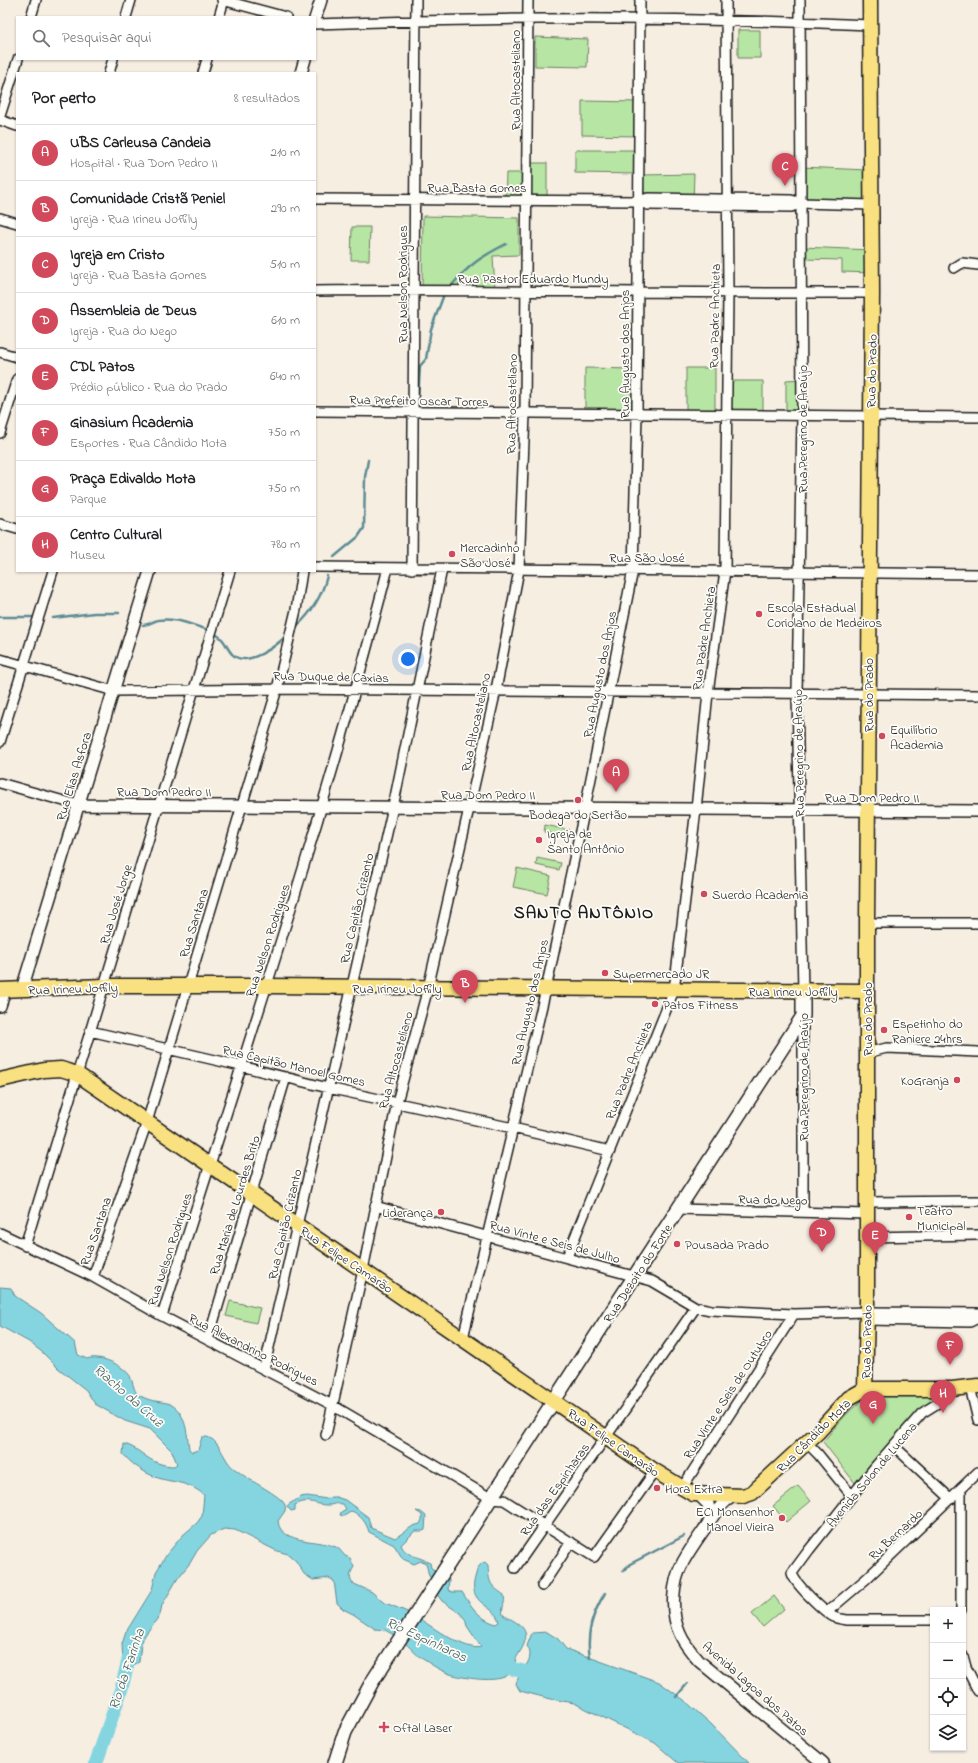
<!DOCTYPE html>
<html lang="pt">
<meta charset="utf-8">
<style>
body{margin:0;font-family:"Indie Flower",sans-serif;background:#f6f6f6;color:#202124}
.controls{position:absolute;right:12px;bottom:12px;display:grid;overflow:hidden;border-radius:0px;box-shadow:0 1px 3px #0004}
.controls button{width:36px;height:36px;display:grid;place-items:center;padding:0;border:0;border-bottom:1px solid #e0e0e0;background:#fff;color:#202124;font:20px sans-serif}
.you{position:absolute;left:408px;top:659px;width:14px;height:14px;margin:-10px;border:3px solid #fff;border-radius:50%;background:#1a73e8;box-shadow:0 0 0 6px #1a73e833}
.badge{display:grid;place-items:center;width:26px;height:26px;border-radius:50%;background:#d1495b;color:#fff;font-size:13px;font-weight:700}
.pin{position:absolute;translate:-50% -33px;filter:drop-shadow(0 1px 2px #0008)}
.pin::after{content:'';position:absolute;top:21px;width:14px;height:12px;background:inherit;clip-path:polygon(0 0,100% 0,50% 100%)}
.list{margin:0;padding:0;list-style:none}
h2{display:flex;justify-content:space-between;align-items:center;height:52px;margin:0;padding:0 16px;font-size:17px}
h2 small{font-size:13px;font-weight:400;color:#757577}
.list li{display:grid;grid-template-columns:26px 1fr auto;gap:12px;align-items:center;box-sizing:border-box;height:56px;padding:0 16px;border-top:1px solid #e0e0e0}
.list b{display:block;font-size:15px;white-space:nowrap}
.list p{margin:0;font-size:13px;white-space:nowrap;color:#757577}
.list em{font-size:13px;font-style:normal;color:#757577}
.icon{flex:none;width:22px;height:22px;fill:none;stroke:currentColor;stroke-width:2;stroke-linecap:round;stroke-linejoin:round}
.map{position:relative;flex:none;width:978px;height:1763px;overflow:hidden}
.search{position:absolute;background:#fff;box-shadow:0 1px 3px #0004;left:16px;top:16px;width:300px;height:44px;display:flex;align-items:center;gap:10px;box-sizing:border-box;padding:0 14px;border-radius:0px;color:#757577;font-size:15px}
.panel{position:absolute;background:#fff;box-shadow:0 1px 3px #0004;left:16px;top:72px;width:300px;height:500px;border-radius:0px}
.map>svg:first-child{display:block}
.green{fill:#b7e5a4;stroke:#6a8060}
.water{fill:#85d5e1;stroke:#5b8b92}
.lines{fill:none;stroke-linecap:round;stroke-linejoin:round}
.stream{stroke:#5b8b92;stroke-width:2.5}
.river{stroke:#85d5e1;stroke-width:14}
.minor-casing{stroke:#1c1c1c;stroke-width:12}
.tertiary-casing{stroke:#1c1c1c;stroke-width:14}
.secondary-casing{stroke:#1c1c1c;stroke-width:16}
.primary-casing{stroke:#1c1c1c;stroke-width:17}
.minor{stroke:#fdfcf7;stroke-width:9}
.tertiary{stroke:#fdfcf7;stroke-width:11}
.secondary{stroke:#fdfcf7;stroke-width:13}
.primary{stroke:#f9e181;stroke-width:14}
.poi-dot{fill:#d1495b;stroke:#fdfcf7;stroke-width:1.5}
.labels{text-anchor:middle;stroke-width:3.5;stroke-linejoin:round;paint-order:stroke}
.street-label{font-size:13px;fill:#1c1c1c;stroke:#fdfcf7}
.poi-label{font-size:13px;fill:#1c1c1c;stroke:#fdfcf7;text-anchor:start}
.water-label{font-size:14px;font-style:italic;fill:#415d61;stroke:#fdfcf7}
.district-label{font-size:17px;font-weight:bold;letter-spacing:1px;fill:#1c1c1c;stroke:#fdfcf7}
</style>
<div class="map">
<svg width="978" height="1763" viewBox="0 0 978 1763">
<rect width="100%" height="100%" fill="#f7eee2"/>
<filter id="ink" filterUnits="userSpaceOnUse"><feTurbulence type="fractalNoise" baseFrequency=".025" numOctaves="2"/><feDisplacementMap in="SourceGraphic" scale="8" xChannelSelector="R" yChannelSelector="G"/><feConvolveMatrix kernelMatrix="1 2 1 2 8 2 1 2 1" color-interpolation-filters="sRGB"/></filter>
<g filter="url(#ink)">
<path class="green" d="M738,30H760V58H738Z
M535,37L588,39L587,67L535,66Z
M582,101L639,102V136L582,135Z
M575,150H638V174L575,173Z
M527,163H547V200H505L506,173H527Z
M801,167L867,170L868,203H802Z
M694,174L693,202H641L642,175Z
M423,216L519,218V255L493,256L495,290H422Z
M352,227H370L369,260H351Z
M802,247L871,250L872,273L842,272V260L802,259Z
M585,368L637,369V414H585Z
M686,368H715V415H686Z
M802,379V416L786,415V380Z
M726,381H763V415H726Z
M545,825L569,830L567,837L544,832Z
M537,858L561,863L559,870L536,865Z
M517,868L551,876L547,894L513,887Z
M230,1301L260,1308L256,1323L226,1316Z
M874,1394L943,1396L935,1404L923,1406L855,1483L823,1442C838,1424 852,1404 874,1394Z
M798,1486L811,1501L786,1522L773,1506Z
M774,1596L784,1609L763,1627L752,1614Z"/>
<path class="water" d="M0,1287L11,1288L15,1296L41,1313L75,1343L78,1355L87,1359C99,1354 123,1365 130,1376C133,1382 133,1388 137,1394C142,1397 148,1400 155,1401C159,1402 163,1402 167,1403C186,1409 187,1433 189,1449L192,1452L198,1450L202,1437C216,1435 221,1452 228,1462C230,1466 235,1469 239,1472C248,1480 282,1496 285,1505C286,1507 285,1509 285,1511L278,1521C280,1546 325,1538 339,1549C341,1551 343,1554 345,1556L350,1558L354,1567C350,1573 349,1577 352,1583L372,1592L383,1602L415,1615L401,1639L385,1630L375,1629L353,1614L343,1609L337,1603L334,1581L329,1578L313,1580L304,1574L296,1561L288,1554L277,1551L235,1530L224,1529L211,1535L197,1551L190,1563L178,1578L162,1605L160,1615L145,1635L141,1644L139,1662L128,1668H122L123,1663L122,1644L126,1632L152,1590L156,1572L167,1554L183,1535L197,1523L202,1516L204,1495C186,1479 169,1484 151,1475C140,1470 131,1463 123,1454L124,1444C137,1447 146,1459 158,1463C163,1465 169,1466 174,1466L177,1464L172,1451L150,1429L125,1421L95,1404L86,1390L58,1368L42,1352L29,1342L0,1326Z
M307,1496L327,1499L331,1497H336L345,1500L368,1517L371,1528L395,1538L413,1526L420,1524L422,1520V1515L416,1511L421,1512L426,1516L425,1530L423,1531H415L401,1545C406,1557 420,1556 430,1563L431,1568L442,1574L432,1579L429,1576L426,1563L421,1561L414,1564L403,1559L394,1545L369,1532C366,1522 361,1516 352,1511L344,1516L340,1515L341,1512L346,1509L343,1504C337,1503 335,1504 330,1505C315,1506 310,1497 295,1505V1510L291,1511L287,1506C290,1502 297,1501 300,1497Z
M485,1562L488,1565C489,1584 490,1585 504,1595C506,1603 501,1608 503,1615C525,1626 533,1632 518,1655C514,1661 515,1669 509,1674C499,1684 463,1678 450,1674C442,1671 433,1666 426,1661C418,1657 412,1649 405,1643L420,1619C432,1627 467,1652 481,1647L467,1626L465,1619L461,1614L442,1601L436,1593L447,1576L449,1580L448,1590L452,1592H462C471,1606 479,1619 496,1624L499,1622C495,1603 465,1606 476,1574C477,1569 479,1564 485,1562Z
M547,1632L558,1639L566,1649L659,1682L684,1700L711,1724L749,1763H678L655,1743L574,1703L551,1699L520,1691L516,1684C519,1670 537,1660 527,1646L532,1633Z"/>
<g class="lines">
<path class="stream" d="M452,285C470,264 481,257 506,244
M418,399L420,366L426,359L431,329L443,297
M334,557L358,537L364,528L365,477L368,460
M0,617H36
M53,618L94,613H119
M143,625C150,625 153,621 158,620C175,617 194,626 209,630
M297,626C313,611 322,596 327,576
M217,635C226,640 226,648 232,654C246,669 276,646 286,636
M623,1571L630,1564L684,1536
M590,1658C586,1634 592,1614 605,1593
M676,1697L687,1684"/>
<path class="river" d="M494,1665L540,1675
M96,1763L121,1690L131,1650"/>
<g class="minor-casing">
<path id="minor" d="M222,0L286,17
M800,0L802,416L797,693L803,991
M31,17L36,0
M126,17L131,0
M219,17L224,0
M315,24C500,17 685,17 870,25
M109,73L113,59
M203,73L207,59
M0,116L18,59
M0,120L17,126
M315,199L638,201L648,198L791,200L802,203L871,205
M638,201L648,205L791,207L802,203
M0,218L17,223
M954,268L962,263L978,265
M315,291C501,289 686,294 872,293
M0,352L17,357
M315,411L978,417
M0,433L17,379
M0,524L17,529
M315,567C536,571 757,570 978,574
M412,569L416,0
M0,659L114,691L277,689L978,695
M0,742L53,571
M0,783L78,805
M867,923H978
M803,1016V1212
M90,1031L241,1066L328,1088L513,1128L610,1151
M867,1056L874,1051L887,1048L978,1052
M867,1202L978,1201
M375,1206L652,1281L696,1307L711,1310L794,1314L867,1312L978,1313
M678,1209L867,1214
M0,1233L93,1277L162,1316L332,1405L492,1499L504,1500L594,1557L655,1471
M867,1237L978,1235
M25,1246L230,571
M567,1257L674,990L696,809L708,693L725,571L728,293L726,0
M93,1277L147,1122L277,689L296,610L302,571
M162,1316C240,1068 323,821 388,568
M867,1320L970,1322L978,1318
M463,1338L546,989L585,808L633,570L637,414L640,0
M208,1340L286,1077
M264,1369L393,807L442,569
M970,1387L978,1420
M326,1435L363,1270L397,1102L428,988L496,690L519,570L525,414L528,0
M806,1442L818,1454L852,1496
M894,1446L951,1499
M682,1488L794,1314
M515,1568L696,1307
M542,1586L571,1542
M961,1610V1488
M827,1612L866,1579L978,1472
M933,1620H847C842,1619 838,1619 834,1617C824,1612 794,1583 792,1573L809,1550L874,1468L922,1413L938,1403L952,1389
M963,1656L966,1667L978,1691"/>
</g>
<g class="tertiary-casing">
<path id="tertiary" d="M315,19L321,0
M301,73L305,59
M78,805L978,811
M22,989L150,571
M0,1006L5,990
M699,1495L708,1504L711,1518
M733,1496C718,1505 713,1517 703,1531C696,1541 689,1551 683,1562C672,1582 670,1613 680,1634C684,1644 692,1653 699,1661L823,1763"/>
</g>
<g class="secondary-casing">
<path id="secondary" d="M335,1763L345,1732L372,1682L803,1016V991"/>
</g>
<g class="primary-casing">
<path id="primary" d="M0,990L104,986H266L867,991
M0,1080L44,1070L61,1069L77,1074L655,1471L693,1494L743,1496L752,1493L818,1432L849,1398L865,1389H952L978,1386
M865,1389L867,1312V923L872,293L870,0"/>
</g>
<use href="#minor" class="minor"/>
<use href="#tertiary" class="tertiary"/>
<use href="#secondary" class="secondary"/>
<use href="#primary" class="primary"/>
</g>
</g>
<g class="poi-dot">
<circle cx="452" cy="554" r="4"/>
<circle cx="759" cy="614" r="4"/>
<circle cx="882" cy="736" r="4"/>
<circle cx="578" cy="800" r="4"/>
<circle cx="539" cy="840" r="4"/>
<circle cx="704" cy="894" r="4"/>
<circle cx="605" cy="973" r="4"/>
<circle cx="655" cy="1004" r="4"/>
<circle cx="884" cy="1030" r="4"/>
<circle cx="957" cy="1080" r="4"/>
<circle cx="441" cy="1212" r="4"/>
<circle cx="909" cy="1217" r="4"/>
<circle cx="677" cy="1244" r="4"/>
<circle cx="657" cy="1488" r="4"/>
<circle cx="782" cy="1518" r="4"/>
<path d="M382 1721h4v4h4v4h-4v4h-4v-4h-4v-4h4z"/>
</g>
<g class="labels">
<g class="street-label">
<text transform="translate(515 80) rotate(-90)" y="5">Rua Altocasteliano</text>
<text x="477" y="192">Rua Basta Gomes</text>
<text x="533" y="283">Rua Pastor Eduardo Mundy</text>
<text transform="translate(402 284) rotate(-90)" y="5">Rua Nelson Rodrigues</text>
<text transform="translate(714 316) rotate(-89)" y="5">Rua Padre Anchieta</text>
<text transform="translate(624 354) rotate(-90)" y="5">Rua Augusto dos Anjos</text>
<text transform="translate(871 371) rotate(-89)" y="5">Rua do Prado</text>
<text transform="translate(419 400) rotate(1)" y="5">Rua Prefeito Oscar Torres</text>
<text transform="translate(511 404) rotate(-89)" y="5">Rua Altocasteliano</text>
<text transform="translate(802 429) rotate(-90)" y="5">Rua Peregrino de Araújo</text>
<text x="647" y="562">Rua São José</text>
<text transform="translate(703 638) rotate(-82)" y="5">Rua Padre Anchieta</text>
<text transform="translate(599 674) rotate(-79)" y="5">Rua Augusto dos Anjos</text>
<text transform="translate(331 676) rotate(1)" y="5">Rua Duque de Caxias</text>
<text transform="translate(868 695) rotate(-90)" y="5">Rua do Prado</text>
<text transform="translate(475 722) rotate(-78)" y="5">Rua Altocasteliano</text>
<text transform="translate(798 753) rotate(-91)" y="5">Rua Peregrino de Araújo</text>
<text transform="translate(73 776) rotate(-73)" y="5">Rua Elias Asfora</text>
<text x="164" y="796">Rua Dom Pedro II</text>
<text x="488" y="799">Rua Dom Pedro II</text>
<text x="872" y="802">Rua Dom Pedro II</text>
<text transform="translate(115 904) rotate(-73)" y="5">Rua José Jorge</text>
<text transform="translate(356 908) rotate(-77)" y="5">Rua Capitão Crizanto</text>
<text transform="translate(193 923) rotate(-73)" y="5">Rua Santana</text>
<text transform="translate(267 940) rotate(-72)" y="5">Rua Nelson Rodrigues</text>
<text transform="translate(73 988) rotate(-2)" y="5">Rua Irineu Joffily</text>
<text x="397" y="993">Rua Irineu Joffily</text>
<text x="793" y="996">Rua Irineu Joffily</text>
<text transform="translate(529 1002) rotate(-77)" y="5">Rua Augusto dos Anjos</text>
<text transform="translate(867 1019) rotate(-90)" y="5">Rua do Prado</text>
<text transform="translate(395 1060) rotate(-75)" y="5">Rua Altocasteliano</text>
<text transform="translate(294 1065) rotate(13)" y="5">Rua Capitão Manoel Gomes</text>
<text transform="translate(628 1070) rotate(-68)" y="5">Rua Padre Anchieta</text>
<text transform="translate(803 1077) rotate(-90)" y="5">Rua Peregrino de Araújo</text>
<text transform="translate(773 1199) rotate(1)" y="5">Rua do Nego</text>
<text transform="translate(234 1205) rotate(-73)" y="5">Rua Maria de Lourdes Brito</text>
<text transform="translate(284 1224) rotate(-77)" y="5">Rua Capitão Crizanto</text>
<text transform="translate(95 1231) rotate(-71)" y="5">Rua Santana</text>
<text transform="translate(555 1241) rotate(15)" y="5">Rua Vinte e Seis de Julho</text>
<text transform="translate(169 1249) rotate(-72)" y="5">Rua Nelson Rodrigues</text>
<text transform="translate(347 1259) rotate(34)" y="5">Rua Felipe Camarão</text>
<text transform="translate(637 1273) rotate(-57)" y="5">Rua Dezoito do Forte</text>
<text transform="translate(866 1342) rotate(-89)" y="5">Rua do Prado</text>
<text transform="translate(254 1349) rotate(27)" y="5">Rua Alexandrino Rodrigues</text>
<text transform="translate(727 1394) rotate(-57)" y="5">Rua Vinte e Seis de Outubro</text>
<text transform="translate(813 1435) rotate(-45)" y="5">Rua Cândido Mota</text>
<text transform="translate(614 1442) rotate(35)" y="5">Rua Felipe Camarão</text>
<text transform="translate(871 1474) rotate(-50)" y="5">Avenida Solon de Lucena</text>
<text transform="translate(554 1489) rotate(-55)" y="5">Rua das Espinharas</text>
<text transform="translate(895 1534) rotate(-43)" y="5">Ru Bernardo</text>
<text transform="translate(756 1688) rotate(41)" y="5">Avenida Lagoa dos Patos</text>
</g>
<g class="poi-label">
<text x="460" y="552">Mercadinho<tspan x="460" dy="15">São José</tspan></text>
<text x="767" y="612">Escola Estadual<tspan x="767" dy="15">Coriolano de Medeiros</tspan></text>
<text x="890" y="734">Equilíbrio<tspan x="890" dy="15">Academia</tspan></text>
<text x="578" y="819" text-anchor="middle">Bodega do Sertão</text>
<text x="547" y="838">Igreja de<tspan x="547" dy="15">Santo Antônio</tspan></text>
<text x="712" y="899">Suerdo Academia</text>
<text x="613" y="978">Supermercado JR</text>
<text x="663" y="1009">Patos Fitness</text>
<text x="892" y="1028">Espetinho do<tspan x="892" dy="15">Raniere 24hrs</tspan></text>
<text x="949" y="1085" text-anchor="end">KoGranja</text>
<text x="917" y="1215">Teatro<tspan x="917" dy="15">Municipal</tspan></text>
<text x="433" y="1217" text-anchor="end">Liderança</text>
<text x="685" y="1249">Pousada Prado</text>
<text x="665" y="1493">Hora Extra</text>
<text x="774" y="1516" text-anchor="end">ECI Monsenhor<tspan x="774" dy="15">Manoel Vieira</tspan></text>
<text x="393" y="1732">Oftal Laser</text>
</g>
<g class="water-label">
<text transform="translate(129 1395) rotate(41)" y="5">Riacho da Cruz</text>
<text transform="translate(427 1639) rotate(25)" y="5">Rio Espinharas</text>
<text transform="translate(126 1669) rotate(-71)" y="5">Rio da Farinha</text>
</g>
<g class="district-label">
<text x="584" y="918">SANTO ANTÔNIO</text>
</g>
</g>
</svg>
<div class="controls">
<button>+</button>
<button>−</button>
<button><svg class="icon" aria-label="locate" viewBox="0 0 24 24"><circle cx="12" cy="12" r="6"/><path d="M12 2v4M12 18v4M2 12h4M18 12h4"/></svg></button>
<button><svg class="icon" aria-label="layers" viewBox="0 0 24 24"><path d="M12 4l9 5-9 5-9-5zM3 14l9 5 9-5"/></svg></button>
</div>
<div class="you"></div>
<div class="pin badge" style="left:616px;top:792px">A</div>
<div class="pin badge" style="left:465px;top:1003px">B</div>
<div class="pin badge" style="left:785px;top:186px">C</div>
<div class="pin badge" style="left:822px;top:1252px">D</div>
<div class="pin badge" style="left:875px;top:1255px">E</div>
<div class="pin badge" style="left:950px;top:1365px">F</div>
<div class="pin badge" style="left:873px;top:1424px">G</div>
<div class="pin badge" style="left:943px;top:1413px">H</div>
<div class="search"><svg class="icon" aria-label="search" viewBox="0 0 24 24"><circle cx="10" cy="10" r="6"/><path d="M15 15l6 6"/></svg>Pesquisar aqui</div>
<section class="panel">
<h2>Por perto<small>8 resultados</small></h2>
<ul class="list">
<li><span class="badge">A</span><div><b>UBS Carleusa Candeia</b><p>Hospital · Rua Dom Pedro II</p></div><em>210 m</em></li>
<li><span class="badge">B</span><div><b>Comunidade Cristã Peniel</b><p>Igreja · Rua Irineu Joffily</p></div><em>290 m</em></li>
<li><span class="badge">C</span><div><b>Igreja em Cristo</b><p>Igreja · Rua Basta Gomes</p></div><em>510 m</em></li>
<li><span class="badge">D</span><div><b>Assembleia de Deus</b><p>Igreja · Rua do Nego</p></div><em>610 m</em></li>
<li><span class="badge">E</span><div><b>CDL Patos</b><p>Prédio público · Rua do Prado</p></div><em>640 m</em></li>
<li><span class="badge">F</span><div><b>Ginasium Academia</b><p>Esportes · Rua Cândido Mota</p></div><em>750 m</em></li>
<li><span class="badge">G</span><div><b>Praça Edivaldo Mota</b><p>Parque</p></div><em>750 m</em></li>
<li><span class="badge">H</span><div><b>Centro Cultural</b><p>Museu</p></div><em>780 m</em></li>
</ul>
</section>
</div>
